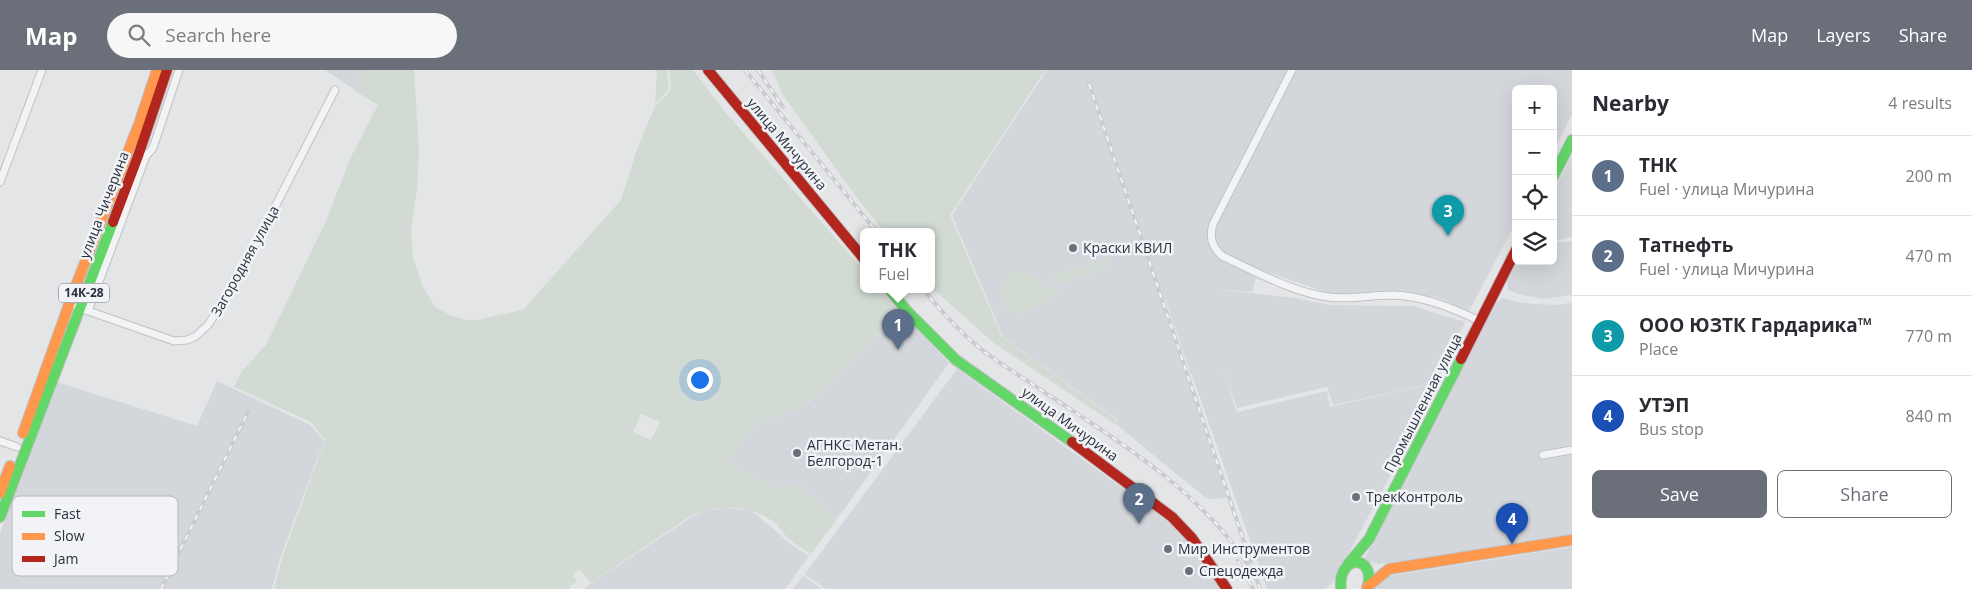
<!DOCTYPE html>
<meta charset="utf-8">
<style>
body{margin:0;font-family:"Open Sans",sans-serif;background:#f7f7f7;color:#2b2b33}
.controls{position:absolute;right:15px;top:15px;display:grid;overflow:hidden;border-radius:8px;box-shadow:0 5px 20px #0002}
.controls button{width:45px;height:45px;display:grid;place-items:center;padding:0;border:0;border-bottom:1px solid #e1e1e2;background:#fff;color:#2b2b33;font:25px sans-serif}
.you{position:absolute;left:699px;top:309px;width:18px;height:18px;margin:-12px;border:4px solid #fff;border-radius:50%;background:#1a73e8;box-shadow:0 0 0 8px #1a73e833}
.badge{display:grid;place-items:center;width:32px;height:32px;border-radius:50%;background:#6b6f7a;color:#fff;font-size:16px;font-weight:700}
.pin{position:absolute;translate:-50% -41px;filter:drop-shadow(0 1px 2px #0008)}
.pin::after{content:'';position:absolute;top:26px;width:18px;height:15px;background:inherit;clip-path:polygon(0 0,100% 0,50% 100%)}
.popup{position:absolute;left:860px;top:158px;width:75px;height:65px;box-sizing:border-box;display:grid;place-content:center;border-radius:8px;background:#fff;filter:drop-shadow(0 1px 4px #0005);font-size:16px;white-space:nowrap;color:#7c7c81}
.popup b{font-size:19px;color:#2b2b33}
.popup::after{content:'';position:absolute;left:50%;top:100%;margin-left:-10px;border:10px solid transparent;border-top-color:#fff}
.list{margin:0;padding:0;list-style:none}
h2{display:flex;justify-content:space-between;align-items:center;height:65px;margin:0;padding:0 20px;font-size:21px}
h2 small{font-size:16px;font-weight:400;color:#7c7c81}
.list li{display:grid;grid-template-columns:32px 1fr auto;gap:15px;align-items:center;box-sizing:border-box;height:80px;padding:0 20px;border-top:1px solid #e1e1e2}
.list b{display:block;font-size:19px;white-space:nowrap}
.list p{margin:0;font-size:16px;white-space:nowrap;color:#7c7c81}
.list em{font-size:16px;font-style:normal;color:#7c7c81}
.actions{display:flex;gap:10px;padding:15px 20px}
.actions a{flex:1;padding:11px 0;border:1px solid #6b6f7a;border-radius:8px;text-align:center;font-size:18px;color:#6b6f7a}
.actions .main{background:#6b6f7a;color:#fff}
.icon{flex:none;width:28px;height:28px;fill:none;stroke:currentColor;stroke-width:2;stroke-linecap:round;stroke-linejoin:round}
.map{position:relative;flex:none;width:1572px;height:519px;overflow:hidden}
header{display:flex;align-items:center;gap:30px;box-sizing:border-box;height:70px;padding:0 25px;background:#6b6f7a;color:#fff}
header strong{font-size:24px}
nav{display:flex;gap:28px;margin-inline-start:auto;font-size:18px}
.search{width:350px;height:45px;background:#f7f7f7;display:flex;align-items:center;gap:12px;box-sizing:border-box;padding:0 18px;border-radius:28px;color:#7c7c81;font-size:19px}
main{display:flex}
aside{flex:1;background:#fff}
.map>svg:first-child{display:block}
.built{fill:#d3d6db}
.green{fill:#d2dbd3;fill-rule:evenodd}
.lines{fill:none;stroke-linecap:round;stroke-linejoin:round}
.street-casing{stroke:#c0c1c4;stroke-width:9}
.fast-casing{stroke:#c0c1c4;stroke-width:12}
.slow-casing{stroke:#c0c1c4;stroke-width:12}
.jam-casing{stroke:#c0c1c4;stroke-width:12}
.street{stroke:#f2f3f4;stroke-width:7}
.fast{stroke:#63d668;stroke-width:10}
.slow{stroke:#ff974d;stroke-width:10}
.jam{stroke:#b3261e;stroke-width:10}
.rail-casing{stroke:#cbcccf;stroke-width:4}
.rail{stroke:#f1f3f6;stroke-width:2;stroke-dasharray:5.5;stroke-linecap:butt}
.poi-dot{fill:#6b6f7a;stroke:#f1f3f6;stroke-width:2}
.labels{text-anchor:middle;stroke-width:5;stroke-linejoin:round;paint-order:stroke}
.shield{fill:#f1f3f6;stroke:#666a76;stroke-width:1}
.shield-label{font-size:12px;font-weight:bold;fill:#2b303f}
.street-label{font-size:14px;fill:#2b303f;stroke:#f1f3f6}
.poi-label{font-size:14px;fill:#2b303f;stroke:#f1f3f6;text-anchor:start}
.key{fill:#f1f3f6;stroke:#b6b8bf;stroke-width:1}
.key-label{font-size:14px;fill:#2b303f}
</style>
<header>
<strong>Map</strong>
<div class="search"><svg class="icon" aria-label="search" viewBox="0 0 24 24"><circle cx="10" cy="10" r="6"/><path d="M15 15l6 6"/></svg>Search here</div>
<nav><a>Map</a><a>Layers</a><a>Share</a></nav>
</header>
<main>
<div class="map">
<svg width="1572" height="519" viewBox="0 0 1572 519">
<rect width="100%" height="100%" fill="#e3e5e7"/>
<path class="built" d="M325,0H364L355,20Z
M1047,0H1572V45L1553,81V19H1516V152L1469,241L1439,228L1404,221L1340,225L1325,222L1258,199L1252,222L1214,219L1197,222L1214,219L1295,228L1329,235L1412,236L1465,252L1435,313L1333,335L1327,317L1237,338L1222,296L1237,342L1327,321L1330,337L1440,312L1335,509L1329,516L1324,519H1267L1192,305L1193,304L1191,305L1165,229L1160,230L1227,428L1207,429L1117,355V349L1003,267L952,145Z
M1572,85V167L1553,171V123Z
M1572,171V225L1543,229L1518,224L1508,220L1507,211L1517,191H1553V173Z
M1503,228L1517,232L1534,234L1557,235L1572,233V466L1379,494L1363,491L1495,234Z
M901,243L949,293L837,449L796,413L789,418L782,419L774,417L724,393L757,354L806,335Z
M957,299L1179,459L1196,478L1222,519H826L805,504Z
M217,311L310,355L324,371L280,488L272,519H0V464L56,312L197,356Z
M725,438L752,441L792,475L809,486L785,519H583L690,448L705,441Z
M1572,477V519H1359L1390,506Z
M803,506L822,519H793Z"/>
<path class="green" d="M363,0H414L419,79L417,120L411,159L413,187L422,215L435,237L452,246L472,251L523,240L621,130L636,82L655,36L671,20L669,0H693L726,43L864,201V219H879L901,243L805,335L757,354L725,393L774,417C783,419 788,419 795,413L837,449L811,484C803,479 794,474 786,466C782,462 779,455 774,452C749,434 716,434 689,447L591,513L579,499L573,505L577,512L570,516L571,519H274L282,488L325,370L311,352L234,317L242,301L266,275L326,151L351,87L378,35L355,21ZM641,344L660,352L651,370L633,362Z
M654,0H667L669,19L655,33L657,3Z
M772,0H1045L950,145L1002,267L1116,349V355L994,273L932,218V161H884L857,128L783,25Z
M1111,187L1108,193L1101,199L1063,213L1053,212L1046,208Z
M1020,201L1033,205L1048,218L1060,221C1050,227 1037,239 1026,242C999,249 989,210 1020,201Z"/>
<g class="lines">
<g class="street-casing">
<path id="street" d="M1292,0L1213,154C1209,168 1212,176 1222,186C1255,201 1291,222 1328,227C1350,230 1371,225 1393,225C1424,226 1452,238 1480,251
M0,112L42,0
M77,237L174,271L187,270L196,266L208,255L239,207L335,20
M88,241L146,86L153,78L179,0
M0,371L17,377
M1543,385L1572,380"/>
</g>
<g class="fast-casing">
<path id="fast" d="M1553,107L1572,70
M889,219L907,241L956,290L1072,372
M0,447L113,152
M1348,494L1369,469L1461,289
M1341,519C1337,485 1375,483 1368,516"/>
</g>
<g class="slow-casing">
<path id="slow" d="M23,363L75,218L139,54L157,0
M0,423L10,396
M1367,517L1389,499L1572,470"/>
</g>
<g class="jam-casing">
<path id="jam" d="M708,0L864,189
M113,152L138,86L167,0
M1461,289L1516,180
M1072,372L1172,447L1192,468L1227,519"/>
</g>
<use href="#street" class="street"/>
<use href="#fast" class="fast"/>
<use href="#slow" class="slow"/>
<use href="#jam" class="jam"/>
<g class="rail-casing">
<path id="rail" d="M745,0L876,161
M758,0L783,37
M1089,14L1260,519
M923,219C936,235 951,252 966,266C989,288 1018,304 1044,322C1114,368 1202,422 1247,494
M1238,491L1253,519
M161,519L248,342"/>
</g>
<use href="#rail" class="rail"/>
</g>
<g class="poi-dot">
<circle cx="1073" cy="178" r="5"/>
<circle cx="797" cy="383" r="5"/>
<circle cx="1356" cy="427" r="5"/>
<circle cx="1168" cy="479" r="5"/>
<circle cx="1189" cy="501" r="5"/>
</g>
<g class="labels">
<rect class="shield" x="59" y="213.5" width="50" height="19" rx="4"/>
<g class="shield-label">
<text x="84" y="227">14К-28</text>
</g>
<g class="street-label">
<text transform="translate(787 74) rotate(50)" y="5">улица Мичурина</text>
<text transform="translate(104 135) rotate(-69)" y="5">улица Чичерина</text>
<text transform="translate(245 191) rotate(-61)" y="5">Загородняя улица</text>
<text transform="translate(1423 333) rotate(-63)" y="5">Промышленная улица</text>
<text transform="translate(1070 354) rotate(36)" y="5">улица Мичурина</text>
</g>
<g class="poi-label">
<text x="1083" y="183">Краски КВИЛ</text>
<text x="807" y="380">АГНКС Метан.<tspan x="807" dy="16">Белгород-1</tspan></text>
<text x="1366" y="432">ТрекКонтроль</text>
<text x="1178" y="484">Мир Инструментов</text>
<text x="1199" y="506">Спецодежда</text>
</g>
</g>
<rect x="12" y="426" width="166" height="80" rx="8" class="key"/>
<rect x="22" y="441" width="23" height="6" fill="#63d668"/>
<rect x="22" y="463" width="23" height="7" fill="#ff974d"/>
<rect x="22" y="486" width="23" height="6" fill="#b3261e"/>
<g class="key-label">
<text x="54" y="449">Fast</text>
<text x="54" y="471">Slow</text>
<text x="54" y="494">Jam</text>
</g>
</svg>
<div class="controls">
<button>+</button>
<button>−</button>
<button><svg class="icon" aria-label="locate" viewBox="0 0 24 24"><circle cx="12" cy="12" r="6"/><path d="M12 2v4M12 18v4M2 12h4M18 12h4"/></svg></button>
<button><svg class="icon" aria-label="layers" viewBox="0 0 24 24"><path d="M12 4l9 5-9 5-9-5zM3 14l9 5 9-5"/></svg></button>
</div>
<div class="you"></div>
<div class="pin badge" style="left:898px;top:280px;background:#5c6f8a">1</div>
<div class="popup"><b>ТНК</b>Fuel</div>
<div class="pin badge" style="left:1139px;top:454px;background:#5c6f8a">2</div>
<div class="pin badge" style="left:1448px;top:166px;background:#0f9aa8">3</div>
<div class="pin badge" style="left:1512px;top:474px;background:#1a4fb4">4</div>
</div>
<aside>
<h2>Nearby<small>4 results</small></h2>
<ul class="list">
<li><span class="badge" style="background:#5c6f8a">1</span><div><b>ТНК</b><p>Fuel · улица Мичурина</p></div><em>200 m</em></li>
<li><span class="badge" style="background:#5c6f8a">2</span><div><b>Татнефть</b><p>Fuel · улица Мичурина</p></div><em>470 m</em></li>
<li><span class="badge" style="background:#0f9aa8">3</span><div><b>ООО ЮЗТК Гардарика™</b><p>Place</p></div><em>770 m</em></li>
<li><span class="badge" style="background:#1a4fb4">4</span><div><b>УТЭП</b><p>Bus stop</p></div><em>840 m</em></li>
</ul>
<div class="actions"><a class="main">Save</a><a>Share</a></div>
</aside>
</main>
